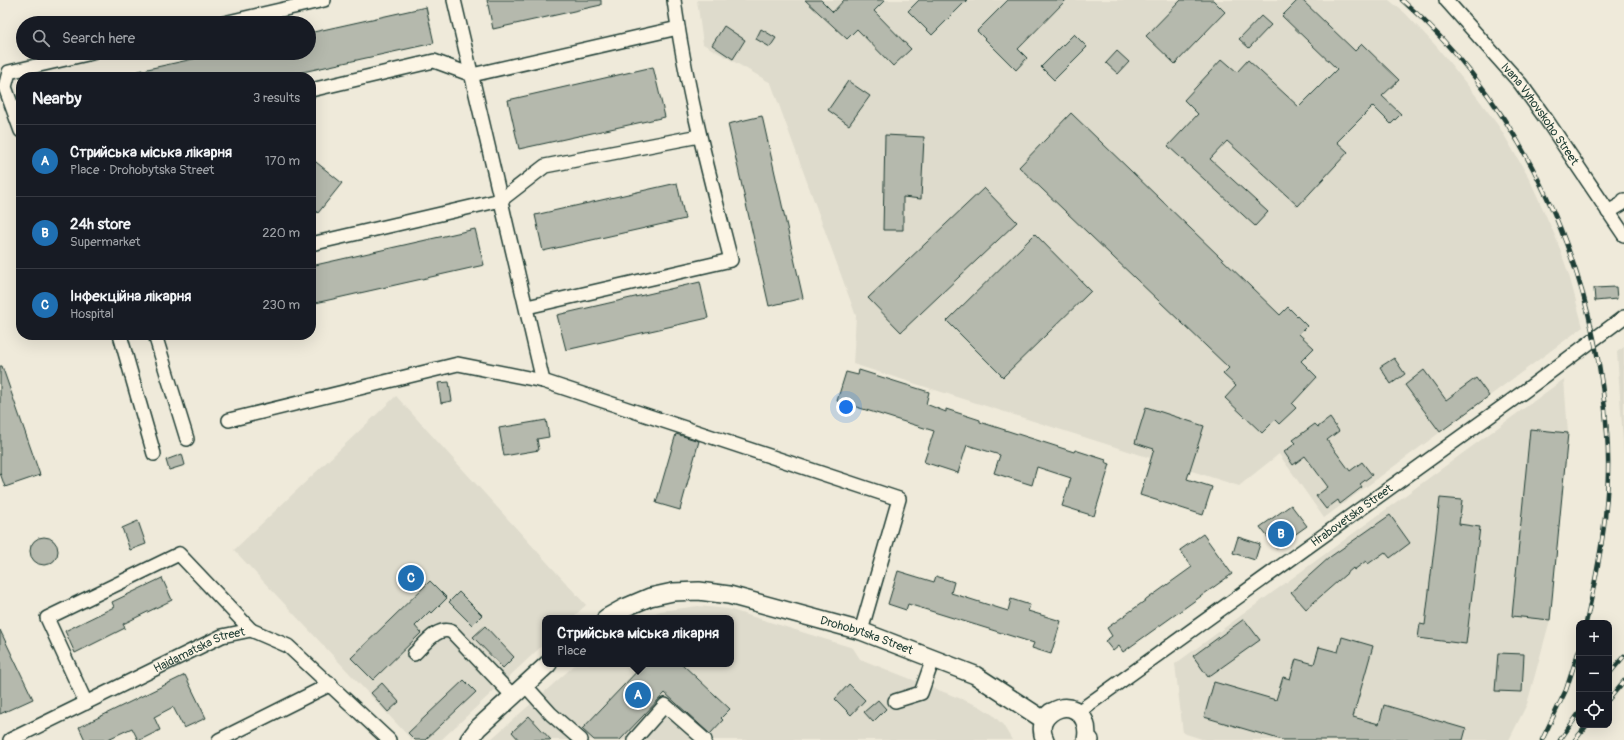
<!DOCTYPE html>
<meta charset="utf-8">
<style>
body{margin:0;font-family:Pangolin,sans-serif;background:#20242c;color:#f1f3f6}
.controls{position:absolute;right:12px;bottom:12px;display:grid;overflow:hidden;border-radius:8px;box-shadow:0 4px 16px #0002}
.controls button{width:36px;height:36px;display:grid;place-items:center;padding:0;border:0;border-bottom:1px solid #363941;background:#171b24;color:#f1f3f6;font:20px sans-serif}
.you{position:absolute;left:846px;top:407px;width:14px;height:14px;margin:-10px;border:3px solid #fff;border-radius:50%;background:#1a73e8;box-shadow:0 0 0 6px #1a73e833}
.badge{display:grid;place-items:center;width:26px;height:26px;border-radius:50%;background:#1f6fb2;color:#fff;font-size:13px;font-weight:700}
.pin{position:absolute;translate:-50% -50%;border:2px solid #fff;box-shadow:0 1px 4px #0006}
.popup{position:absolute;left:542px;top:615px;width:192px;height:52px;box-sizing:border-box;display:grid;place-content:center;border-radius:8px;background:#171b24;filter:drop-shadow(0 1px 3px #0005);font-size:13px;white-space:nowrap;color:#9ea1a6}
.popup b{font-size:15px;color:#f1f3f6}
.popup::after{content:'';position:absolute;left:50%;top:100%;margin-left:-8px;border:8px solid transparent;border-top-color:#171b24}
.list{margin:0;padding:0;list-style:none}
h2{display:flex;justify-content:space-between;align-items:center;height:52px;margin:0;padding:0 16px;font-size:17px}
h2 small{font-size:13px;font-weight:400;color:#9ea1a6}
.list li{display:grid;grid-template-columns:26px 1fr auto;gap:12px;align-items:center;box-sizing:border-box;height:72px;padding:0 16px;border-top:1px solid #363941}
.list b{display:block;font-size:15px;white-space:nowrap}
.list p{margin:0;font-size:13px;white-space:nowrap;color:#9ea1a6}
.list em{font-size:13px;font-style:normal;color:#9ea1a6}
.icon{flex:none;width:22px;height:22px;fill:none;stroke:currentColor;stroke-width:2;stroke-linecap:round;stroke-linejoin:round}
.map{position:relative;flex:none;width:1624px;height:740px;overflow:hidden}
.search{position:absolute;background:#171b24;box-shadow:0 4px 16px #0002;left:16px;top:16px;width:300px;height:44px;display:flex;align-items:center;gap:10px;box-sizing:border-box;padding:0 14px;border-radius:22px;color:#9ea1a6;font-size:15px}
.panel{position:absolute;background:#171b24;box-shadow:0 4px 16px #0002;left:16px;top:72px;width:300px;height:268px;border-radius:16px}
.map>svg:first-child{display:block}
.built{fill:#dedbcc}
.building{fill:#b5b9ad;stroke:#1f3d34}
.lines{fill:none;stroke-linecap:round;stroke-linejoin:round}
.minor-casing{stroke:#1f3d34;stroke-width:16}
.major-casing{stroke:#1f3d34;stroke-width:20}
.minor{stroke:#fcf5e5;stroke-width:13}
.major{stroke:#fcf5e5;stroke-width:17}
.rail-casing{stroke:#1f3d34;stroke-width:4.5}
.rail{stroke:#fcf5e5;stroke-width:3;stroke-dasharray:9;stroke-linecap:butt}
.labels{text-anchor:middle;stroke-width:3;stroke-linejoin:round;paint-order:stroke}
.street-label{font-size:12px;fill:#1f3d34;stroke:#fcf5e5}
</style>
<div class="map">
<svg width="1624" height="740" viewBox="0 0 1624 740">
<rect width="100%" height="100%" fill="#efeada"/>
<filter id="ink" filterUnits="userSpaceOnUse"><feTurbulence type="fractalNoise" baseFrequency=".025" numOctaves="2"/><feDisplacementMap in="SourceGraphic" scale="8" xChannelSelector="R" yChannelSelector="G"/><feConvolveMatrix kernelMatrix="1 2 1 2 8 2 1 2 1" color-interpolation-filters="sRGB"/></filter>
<g filter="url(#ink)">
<path class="built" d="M697,0H1389L1405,13L1437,47L1477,97L1500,128L1529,178L1556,238L1569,275L1583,327L1324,518L1279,454L1239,486L853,364L856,316L771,83L703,44Z
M1624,347V455L1617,352Z
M1564,379L1568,433L1550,620L1527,704L1509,740H1205L1183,733L1175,664Z
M396,396L586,605L572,618H545V643L441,740H412L234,550Z
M698,606L728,609L853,648L860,659L979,706L993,715L1003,725L1012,740H490L576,664H731V618H641L661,611Z"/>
<path class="building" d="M487,0H601V5L493,29Z
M805,0H821L833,12L844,0H885L874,11L911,49L893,66L857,29L847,39Z
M919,0H967L932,35L908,11Z
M1008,0H1066L1018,49L1027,58L1016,70L977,31Z
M1181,0H1213L1225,12L1175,64L1146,36Z
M1298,0H1302L1355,51L1362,44L1399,80L1382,96L1401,114L1391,124L1373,106L1337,142L1348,152L1298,206L1227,141L1210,159L1268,212L1255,226L1168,146L1198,114L1184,100L1222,59L1237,72L1248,60L1299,107L1337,69L1282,16Z
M426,7L434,43L280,77H134V72L220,53H309V33Z
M1261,16L1271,25L1249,48L1239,39Z
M724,26L745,40L733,59L712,45Z
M761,29L776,38L770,47L756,39Z
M1074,34L1087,47L1054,80L1041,67Z
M1117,51L1129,62L1118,74L1106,63Z
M653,67L665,117L519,149L508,100Z
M848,81L870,96L849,125L828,110Z
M1071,113L1280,315L1288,307L1307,326L1299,334L1314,348L1301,361L1317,377L1292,404L1296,408L1279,424L1275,420L1262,433L1225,398L1236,386L1223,374L1229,368L1019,167Z
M762,116L803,298L769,306L728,124Z
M885,135L924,137L921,199L903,197V230H883Z
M311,158L342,183L318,213L311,207Z
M677,183L685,219L543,251L535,215Z
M984,188L1017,222L901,332L868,298Z
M475,229L484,265L311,304V266Z
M1035,234L1091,291L1003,377L947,321Z
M700,282L708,318L566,350L557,315Z
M1616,287L1617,299L1595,301L1594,288Z
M1394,358L1405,374L1391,384L1380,367Z
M0,366H2L40,475L5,487L0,473Z
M859,370L929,392L926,404L946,412V409L980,420V422L1074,452L1075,450L1106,460L1105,462L1110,464L1094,516L1062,506L1071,478L1037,467L1032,485L994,473L1000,455L967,445L958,473L924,462L934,431L837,401L846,372L858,375Z
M1424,370L1446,400L1476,378L1489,396L1440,432L1405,385Z
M449,382L452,401L441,403L438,383Z
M1146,407L1204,426L1187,479L1212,487L1203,515L1140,495L1154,449L1135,443Z
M1330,418L1339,431L1327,440L1350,471L1362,462L1372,475L1360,484L1362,487L1340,504L1338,500L1326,509L1316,496L1328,487L1305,456L1293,465L1284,452L1296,443L1293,440L1315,424L1318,427Z
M546,420L549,437L537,439L539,450L504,456L499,428Z
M1530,429L1568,433L1550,620L1512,616Z
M676,434L699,441L680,510L656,503Z
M182,454L185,465L169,470L166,460Z
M1440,498L1462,500L1459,524L1480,527L1466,644L1418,638L1420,624L1425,625Z
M1291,505L1307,526L1276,548L1260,527Z
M1390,515L1410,543L1390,558L1385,552L1368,564L1366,561L1354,570L1353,568L1306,609L1291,592L1330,557Z
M138,521L146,544L130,550L122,528Z
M1203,534L1232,574L1123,652L1119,646L1113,651L1105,641L1112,636L1107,628L1192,567L1180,550Z
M30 551a14 14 0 1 1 28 0a14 14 0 1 1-28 0Z
M1238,537L1260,544L1255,560L1233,553Z
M898,571L934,582L936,576L954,582L951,593L1008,611L1011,599L1030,605L1028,611L1061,621L1051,654L1032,648L1034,643L908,604L906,610L888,604Z
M162,578L172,600L123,624L125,628L75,653L65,631L114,607L112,602Z
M430,581L447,598L432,613L430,611L415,626L421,633L373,680L351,658Z
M459,592L482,615L472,625L449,602Z
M1244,619L1260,640L1208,677L1193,656Z
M485,626L514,657L503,668L473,637Z
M0,630L33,699L0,714Z
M1342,637L1373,646L1353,717L1379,724L1384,705L1466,729L1463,740H1282L1204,717L1214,682L1276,700L1283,677L1290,679L1296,659L1314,664L1319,647L1338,652Z
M1498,653L1524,654L1522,692L1495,691Z
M644,664H682L730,709L721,718L723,720L710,734L665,693L620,740H594L582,729Z
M185,675L206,718L184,728L173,707L154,717L160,730L140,740H138L132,728L106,740H85L79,727Z
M464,680L476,692L425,740H415L408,733Z
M382,683L399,702L388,712L371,693Z
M849,684L865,700L851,715L835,699Z
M878,700L886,709L873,722L864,712Z
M529,716L551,740H519L512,732Z"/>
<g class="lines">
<g class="minor-casing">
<g id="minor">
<path d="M454,0L543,381"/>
<path id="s1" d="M1446,0L1520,83L1546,119L1624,235"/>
<path d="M224,23L324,0"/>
<path d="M311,90L434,61L472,75L678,28"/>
<path d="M21,131L5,87L9,72L92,53"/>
<path d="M1608,212L1622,204L1624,200"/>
<path d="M311,244L501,200L545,166L699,136"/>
<path d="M527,307L731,260C709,174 686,88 674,0"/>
<path d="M120,335L154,454"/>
<path d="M155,335L187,439"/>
<path d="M229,420L458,364L543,381L899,499L861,631"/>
<path d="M414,654C424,645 438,625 452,632L512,695"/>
<path d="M524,684L551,714L581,740"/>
<path d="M895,701L921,693L933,659"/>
<path d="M86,703L47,618L179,554L251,630"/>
<path id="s2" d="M1078,712L1526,390L1624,317"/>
<path id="s3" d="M10,740L222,636L251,630L288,646L389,740"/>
<path d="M219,740L331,684"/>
<path d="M634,740L665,705L705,740"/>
</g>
</g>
<g class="major-casing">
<g id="major">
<path id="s4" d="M606,618L624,608L650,597L673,592L699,591L729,595L861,631L975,675L1044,720C1063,695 1092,711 1086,740H1090"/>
<path d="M469,740L478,728L548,664"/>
<path d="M1045,740C1040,730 1042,719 1051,712"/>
</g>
</g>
<use href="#minor" class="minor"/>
<use href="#major" class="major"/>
<g class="rail-casing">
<path id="rail" d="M1402,0C1525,108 1596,271 1607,433C1612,496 1600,561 1586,623
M1609,674L1624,656
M1609,699L1624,681
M1542,740L1566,690L1579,650
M1560,740L1579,713
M1575,740L1587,725"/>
</g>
<use href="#rail" class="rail"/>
</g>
</g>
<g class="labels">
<g class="street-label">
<text dy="4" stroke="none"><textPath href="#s1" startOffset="148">Ivana Vyhovskoho Street</textPath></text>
<text dy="4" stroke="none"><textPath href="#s2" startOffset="337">Hrabovetska Street</textPath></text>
<text dy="4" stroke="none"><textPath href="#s4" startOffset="272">Drohobytska Street</textPath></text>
<text dy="4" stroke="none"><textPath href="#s3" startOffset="210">Haidamatska Street</textPath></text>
</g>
</g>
</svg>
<div class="controls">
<button>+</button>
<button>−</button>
<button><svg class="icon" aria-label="locate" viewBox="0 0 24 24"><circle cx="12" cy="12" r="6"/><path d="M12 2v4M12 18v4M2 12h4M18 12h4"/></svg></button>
</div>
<div class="you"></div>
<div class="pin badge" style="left:638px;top:695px">A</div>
<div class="popup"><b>Стрийська міська лікарня</b>Place</div>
<div class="pin badge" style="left:1281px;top:534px">B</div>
<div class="pin badge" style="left:411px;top:578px">C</div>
<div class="search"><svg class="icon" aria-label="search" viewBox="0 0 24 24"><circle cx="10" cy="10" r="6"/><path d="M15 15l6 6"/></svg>Search here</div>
<section class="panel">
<h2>Nearby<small>3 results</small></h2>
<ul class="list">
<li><span class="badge">A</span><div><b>Стрийська міська лікарня</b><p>Place · Drohobytska Street</p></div><em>170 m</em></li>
<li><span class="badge">B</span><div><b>24h store</b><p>Supermarket</p></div><em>220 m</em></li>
<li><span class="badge">C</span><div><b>Інфекційна лікарня</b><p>Hospital</p></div><em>230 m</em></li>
</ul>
</section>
</div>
